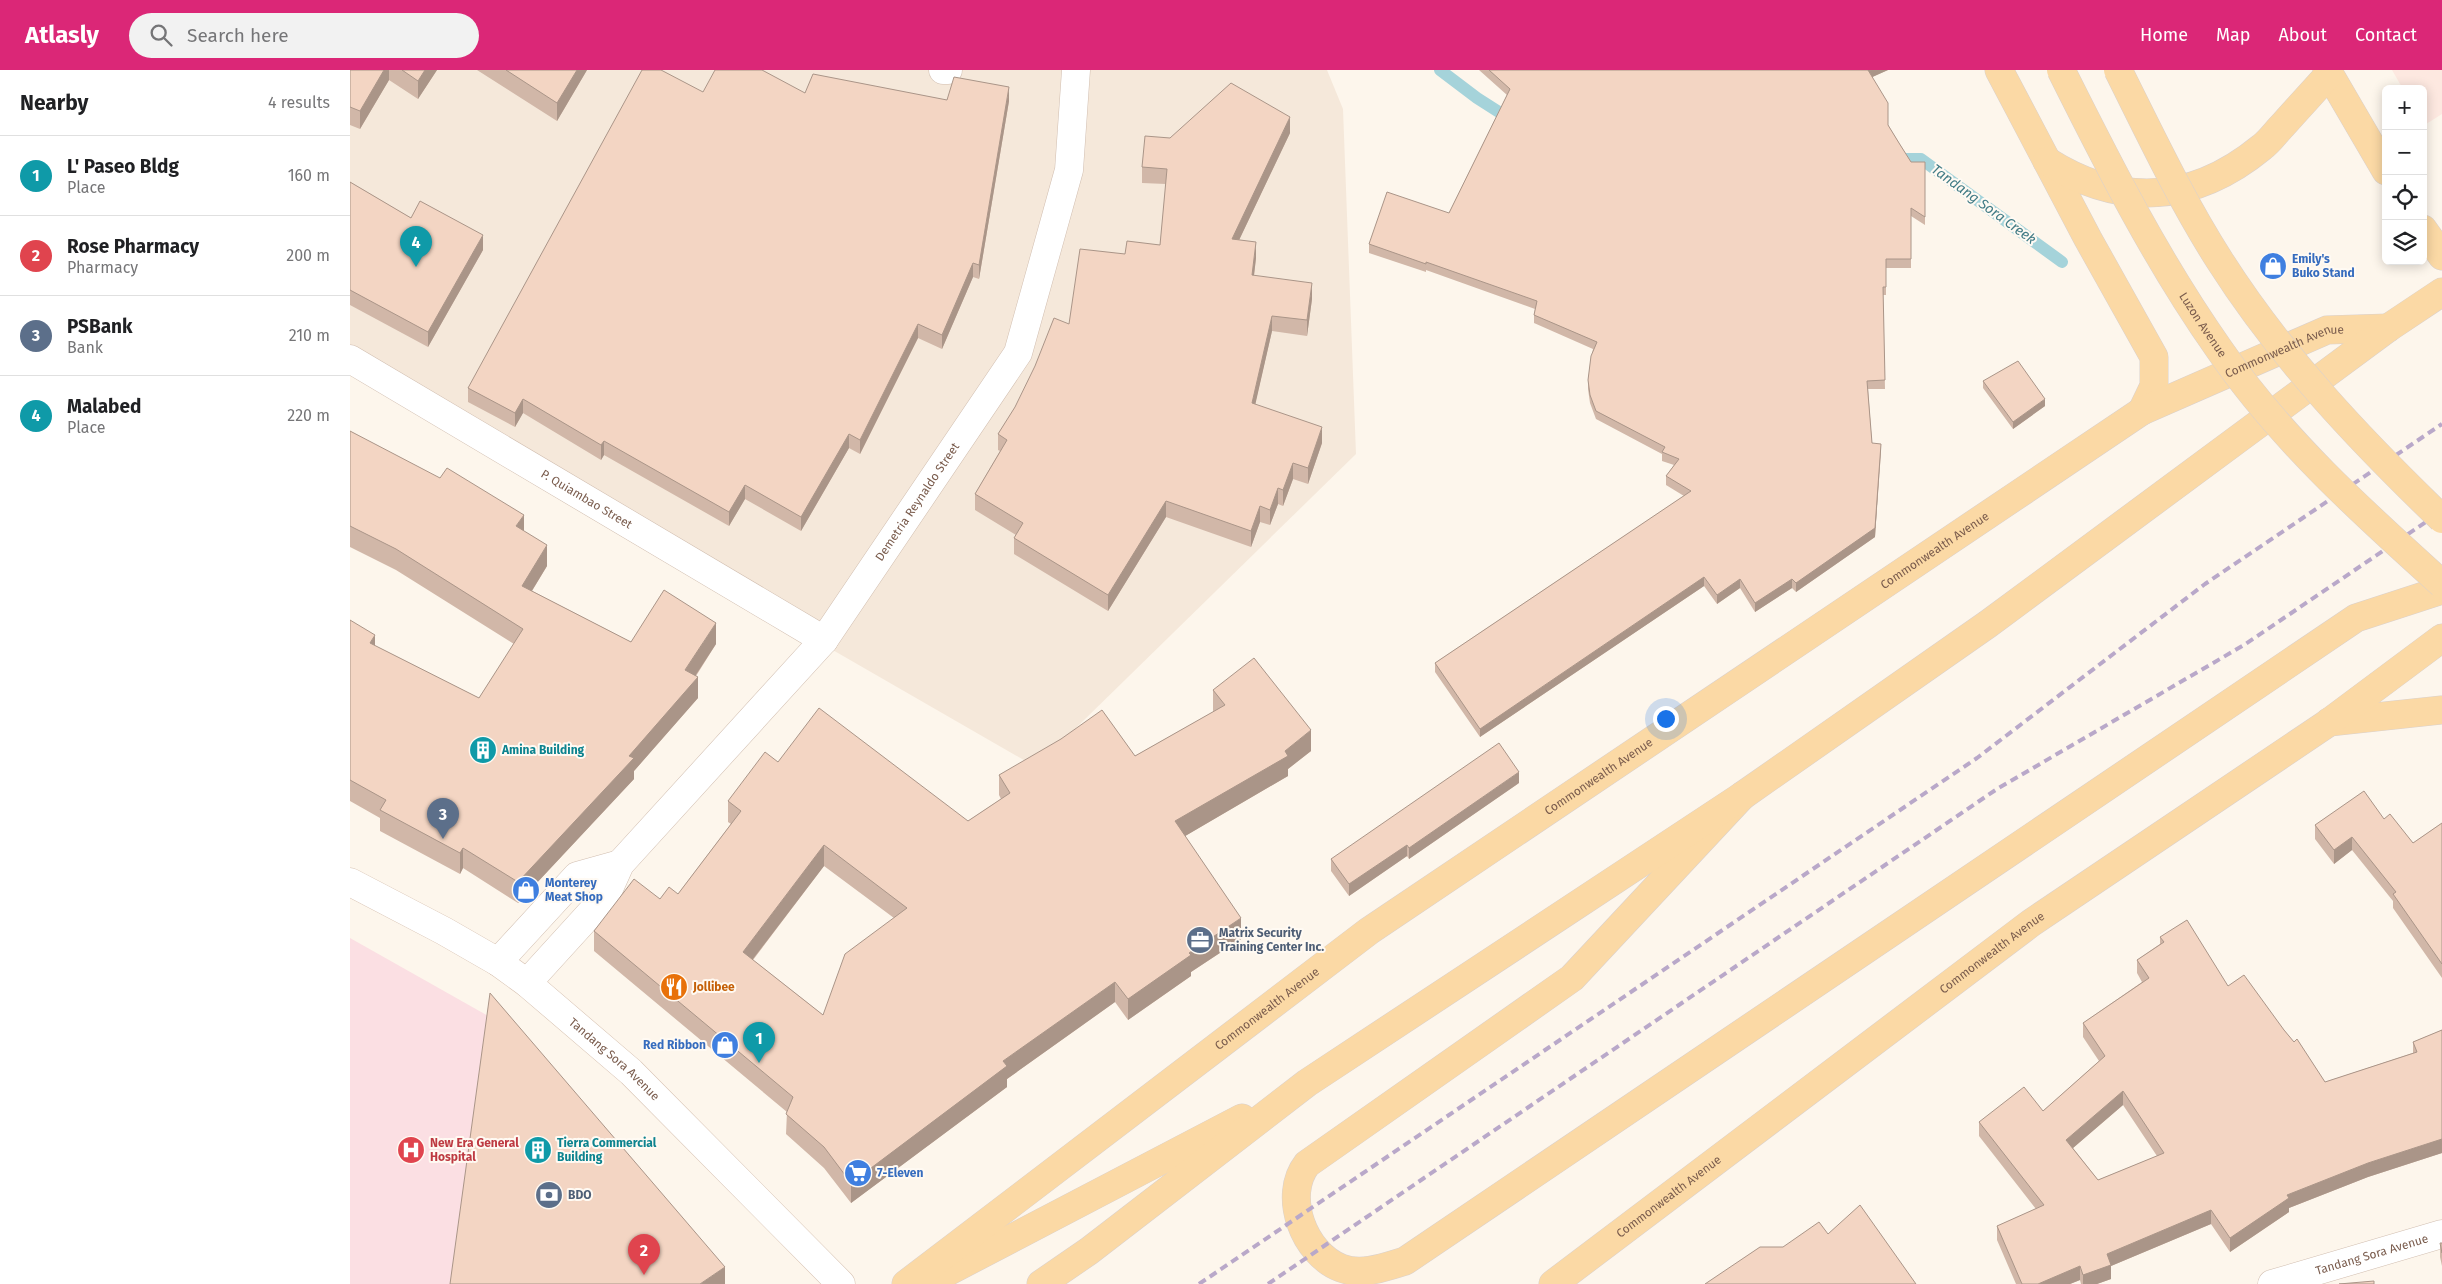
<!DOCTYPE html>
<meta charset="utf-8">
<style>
body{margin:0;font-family:"Fira Sans",sans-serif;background:#f2f2f2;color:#202124}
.controls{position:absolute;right:15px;top:15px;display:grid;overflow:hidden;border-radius:8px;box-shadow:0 2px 12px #0003}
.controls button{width:45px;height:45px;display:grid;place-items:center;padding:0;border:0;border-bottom:1px solid #e0e0e0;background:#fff;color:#202124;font:25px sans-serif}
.you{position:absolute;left:1315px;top:648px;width:18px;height:18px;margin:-12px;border:4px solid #fff;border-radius:50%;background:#1a73e8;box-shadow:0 0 0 8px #1a73e833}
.badge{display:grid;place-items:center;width:32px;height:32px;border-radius:50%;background:#db2777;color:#fff;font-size:16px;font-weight:700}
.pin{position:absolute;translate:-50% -41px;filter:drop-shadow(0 1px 2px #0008)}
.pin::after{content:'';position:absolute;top:26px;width:18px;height:15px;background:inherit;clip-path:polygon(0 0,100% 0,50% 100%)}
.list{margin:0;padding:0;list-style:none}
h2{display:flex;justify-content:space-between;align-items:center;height:65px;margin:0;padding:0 20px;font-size:21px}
h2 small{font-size:16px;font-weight:400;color:#757577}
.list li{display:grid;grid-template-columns:32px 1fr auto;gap:15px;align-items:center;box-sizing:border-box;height:80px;padding:0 20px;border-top:1px solid #e0e0e0}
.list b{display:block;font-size:19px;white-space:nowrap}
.list p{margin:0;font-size:16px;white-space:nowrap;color:#757577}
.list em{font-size:16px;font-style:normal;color:#757577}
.icon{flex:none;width:28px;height:28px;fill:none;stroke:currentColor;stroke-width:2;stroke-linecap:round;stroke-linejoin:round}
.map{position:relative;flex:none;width:2092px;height:1214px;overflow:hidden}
header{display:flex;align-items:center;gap:30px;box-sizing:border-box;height:70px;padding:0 25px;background:#db2777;color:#fff}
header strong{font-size:24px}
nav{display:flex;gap:28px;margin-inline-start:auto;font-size:18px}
.search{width:350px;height:45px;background:#f2f2f2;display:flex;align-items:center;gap:12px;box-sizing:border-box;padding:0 18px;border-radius:28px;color:#757577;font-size:19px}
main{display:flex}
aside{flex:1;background:#fff}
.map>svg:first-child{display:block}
.residential{fill:#f5e8da}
.commercial{fill:#fde8e0}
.medical{fill:#fbdfe3}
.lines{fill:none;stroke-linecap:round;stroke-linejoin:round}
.stream{stroke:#a5d3da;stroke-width:12}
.minor-casing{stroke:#d1beb0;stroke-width:29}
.secondary-casing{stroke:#d6c0b0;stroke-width:29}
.primary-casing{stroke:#dad1cd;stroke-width:29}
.minor{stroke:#fff;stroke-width:28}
.secondary{stroke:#fff;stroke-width:28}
.primary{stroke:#fbd9a5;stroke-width:28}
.rail{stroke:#b9a8c9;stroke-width:4;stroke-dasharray:8 5;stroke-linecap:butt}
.primary-bridge-casing{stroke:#dad1cd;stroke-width:29;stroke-linecap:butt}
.primary-bridge{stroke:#fbd9a5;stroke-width:28}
.wall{fill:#d1b7a8;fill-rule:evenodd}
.shaded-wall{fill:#aa9588}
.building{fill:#f3d5c3;stroke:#aa9588;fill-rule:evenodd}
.labels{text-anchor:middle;stroke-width:4;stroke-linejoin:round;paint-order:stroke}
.shop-label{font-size:12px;font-weight:bold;fill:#366cbe;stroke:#fffaf3;text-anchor:start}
.street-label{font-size:12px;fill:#7a5c4d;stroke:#fffaf3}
.culture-label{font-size:12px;font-weight:bold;fill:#0d838f;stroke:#fffaf3;text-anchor:start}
.service-label{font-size:12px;font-weight:bold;fill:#4e5e75;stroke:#fffaf3;text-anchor:start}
.food-label{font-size:12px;font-weight:bold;fill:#c56008;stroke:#fffaf3;text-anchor:start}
.health-label{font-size:12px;font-weight:bold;fill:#be3a42;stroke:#fffaf3;text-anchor:start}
.water-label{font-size:14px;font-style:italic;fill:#437c86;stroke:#fffaf3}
</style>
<header>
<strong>Atlasly</strong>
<div class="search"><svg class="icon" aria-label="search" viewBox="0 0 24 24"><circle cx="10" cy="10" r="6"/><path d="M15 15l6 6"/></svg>Search here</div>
<nav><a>Home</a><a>Map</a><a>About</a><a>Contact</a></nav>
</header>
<main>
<aside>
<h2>Nearby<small>4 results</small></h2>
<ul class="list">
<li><span class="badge" style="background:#0f9aa8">1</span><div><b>L' Paseo Bldg</b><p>Place</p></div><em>160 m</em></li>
<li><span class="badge" style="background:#e0444e">2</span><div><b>Rose Pharmacy</b><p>Pharmacy</p></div><em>200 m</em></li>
<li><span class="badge" style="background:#5c6f8a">3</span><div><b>PSBank</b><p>Bank</p></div><em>210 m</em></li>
<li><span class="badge" style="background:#0f9aa8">4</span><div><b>Malabed</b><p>Place</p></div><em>220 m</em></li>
</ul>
</aside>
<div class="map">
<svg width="2092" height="1214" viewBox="0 0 2092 1214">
<rect width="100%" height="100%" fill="#fdf6ec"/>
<path class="residential" d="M0,0H977L993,39L1006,384L686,697L0,302Z"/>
<path class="commercial" d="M2042,0H2092V44L2073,56V19H2053Z"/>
<path class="medical" d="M0,868L140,947L103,1214H0Z"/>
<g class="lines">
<path class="stream" d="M1090,0L1127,28L1163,51
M1543,89H1571L1712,192"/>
<g class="minor-casing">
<g id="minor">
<path d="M593,0H598"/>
<path id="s1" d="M0,289L474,570"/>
<path d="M148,892L227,806L270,794"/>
<path id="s2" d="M177,913L248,835L257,823L270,794L474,570L668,283L719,100L726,0"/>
<path id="s3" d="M1922,1214L2092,1164"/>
</g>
</g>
<g class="secondary-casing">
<g id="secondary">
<path id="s4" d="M0,812L94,861L148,892L177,913L281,1002L491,1214"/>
</g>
</g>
<g class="primary-casing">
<g id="primary">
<path d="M1649,0L1738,169L1804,287V316L1792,341"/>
<path d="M1977,0L2036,101"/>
<path d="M1697,91C1771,138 1844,133 1912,77C1920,71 1926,62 1933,55C1948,38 1964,21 1979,4"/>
<path d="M2073,159L2092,186"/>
<path d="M1979,652L2092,640"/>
<path d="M1392,726L1222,908L957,1094C932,1126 954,1184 991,1198C1012,1206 1035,1197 1055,1191L2006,548L2092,520"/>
<path d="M584,1209L892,1048"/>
<path id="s5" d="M556,1214L1019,861L1792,341L1977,260L2038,258"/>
<path d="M691,1214L739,1181L957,1013L1392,726L1638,554L2038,258L2092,222"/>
<path id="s6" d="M1203,1214L1681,853L1978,653L2092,568"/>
</g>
</g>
<use href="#minor" class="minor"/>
<use href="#secondary" class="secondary"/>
<use href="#primary" class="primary"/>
<path class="rail" d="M849,1214L1627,688L1855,514L2092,354
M918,1214L1647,719L1894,575L2092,441"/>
<g class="primary-bridge-casing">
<g id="primary-bridge">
<path id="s7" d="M1711,0C1759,96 1807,191 1869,279C1930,368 2012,442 2092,514"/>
<path d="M1768,0C1800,64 1831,130 1870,191C1931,287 2010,370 2092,449"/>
</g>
</g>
<use href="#primary-bridge" class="primary-bridge"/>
</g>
<path class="wall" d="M0,0H87L68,29L39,10L10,59L0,55Z
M127,0H237L207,51Z
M1129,0H1538L1522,7L1538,55L1549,73L1561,92H1575V155L1561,146V198H1536V225H1533L1535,319H1518L1522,373L1531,382L1525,467L1446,522L1442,518L1405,542L1390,518L1367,534L1354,516L1130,667L1085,602V593L1334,426L1316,415V406L1324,395L1312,391V384L1246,349L1240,333L1238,319V310L1243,279L1184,253V245L1185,239L1076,200V202L1019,183V174L1099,143L1157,25Z
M353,22L455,23L597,30L659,31L629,209L623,207L592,279L568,268L510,384L499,378L451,461L395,429L379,456L254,385L251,390L173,343L165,357L118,332V318Z
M940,63L889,170L906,188L904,206L962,229L957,266L922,261L905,334L972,373L958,414L943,409L933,436L928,434L920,455L910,452L901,477L816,447L758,541L664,484V468L666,465L625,440V424L650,381L648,380V364L719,254L775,184L810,175L816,114L792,113V97L820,68Z
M0,112L61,148L133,180L78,277L0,235Z
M1633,311L1695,336L1663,359L1633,318Z
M0,361L174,461L197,496L182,521L281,572L366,574L346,606L348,628L284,701V709L168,833L113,798L110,804L30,761V748L0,731V550L25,576L129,628L164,574L46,500L0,477Z
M863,620L961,681L938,699V706L835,766L891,869L841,902V906L778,950L765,932L657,1009V1017L501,1133L474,1098L436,1064L437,1042L244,881V861L310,829L328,824L381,754L378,752V731L428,692L618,751L651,729L649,725V705L785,686L863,642ZM474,796L544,848L473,945L403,890Z
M1169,713L1059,789L1057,786L999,826L981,801V789Z
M2034,749L2063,773L2092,753V908L2043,838V831L2002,780L1984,794L1965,769V755Z
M1810,867L1878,916L1934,960L1975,1012L2063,983V972L2092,960V1083L2018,1107L1939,1138V1142L1880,1182L1861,1154L1761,1196V1209L1747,1214H1731L1730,1210L1720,1214H1666L1647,1170V1156L1686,1139L1629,1066V1052L1693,1041L1749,991L1733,967V953L1792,912L1787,903V890L1810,874ZM1773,1035L1807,1086L1748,1110L1723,1078Z
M2090,1173H2092V1196L2090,1187Z"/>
<path class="shaded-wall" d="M34,0H39V10L10,59V41Z
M75,0H87L68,29V11Z
M227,0H237L207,51V33Z
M1518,0H1538L1518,9Z
M659,17V31L629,209V195Z
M940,47V63L882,185V169Z
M133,165V180L78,277V262Z
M906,172V188L902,221V205Z
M623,193V207L592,279V265Z
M962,213V229L957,266V250Z
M922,246V261L902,349V333Z
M568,254V268L510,384V370Z
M173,329V343L165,357V343Z
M1695,329V336L1663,359V352Z
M972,357V373L958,414V398Z
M499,364V378L451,461V447Z
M254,371V385L251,390V375Z
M1531,374L1525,467L1446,522V513Z
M943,393V409L933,436V420Z
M395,415V429L379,456V442Z
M928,418V434L920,455V440Z
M816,431V447L758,541V525Z
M910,436V452L901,477V461Z
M174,445V466L166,456Z
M197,475V496L172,537V516Z
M1354,507V516L1130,667V659Z
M1390,509V518L1367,534V525Z
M1442,509V518L1405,542V533Z
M366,553V574L336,620L348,607V628L284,701V709L168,833V812L279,686Z
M25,565V586L20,573Z
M961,660V681L938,699V706L825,772V751L935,681Z
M1169,702V713L1059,789V778Z
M2002,767V780L1984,794V780Z
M474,775V796L393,902V882Z
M1057,775V786L999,826V814Z
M113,778V798L110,804V783Z
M891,848V869L841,902V906L778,950V929L839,883Z
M765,912V932L657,1009V1017L501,1133V1113L653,991Z
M1773,1021V1035L1716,1084V1070Z
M2092,1069V1083L2018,1107L1939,1138V1142L1880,1182V1168L1937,1125L2018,1093Z
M1861,1140V1154L1761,1196V1209L1747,1214H1733V1205L1757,1184Z
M1730,1196V1210L1720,1214H1688Z
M375,1197V1214H350Z"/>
<path class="building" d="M0,0H34L10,41L0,37Z
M52,0H75L68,11Z
M156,0H227L207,33Z
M292,0H311L353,22L365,0H412L455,23L463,4L597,30L604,7L659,17L629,195L623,193L592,265L568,254L510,370L499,364L451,447L395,415L379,442L254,371L251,375L173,329L165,343L118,318Z
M1139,0H1519H1518L1538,33V55L1549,73L1561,92H1575V147L1561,138V189H1536V217H1533L1535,310L1517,311L1522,373L1531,374L1525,458L1446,513L1442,509L1405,533L1390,509L1367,525L1354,507L1130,659L1085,593L1341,421L1316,406L1329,389L1312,382L1315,377L1246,341L1240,325L1238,310L1241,286L1247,272L1184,245L1187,231L1076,192V194L1019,174L1037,122L1099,143L1160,19Z
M881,13L940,47L882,169L906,172L902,205L962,213L957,250L922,246L902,333L972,357L958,398L943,393L933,420L928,418L920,440L910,436L901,461L816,431L758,525L664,468L673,453L625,424L657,370L648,364L665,337L685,296L704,248L719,254L730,179L775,184L777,171L810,175L817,99L792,97L795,66L820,68Z
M0,112L61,148L70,131L133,165L78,262L0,220Z
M1668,291L1695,329L1663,352L1633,311Z
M0,361L90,408L97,398L174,445L166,456L197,475L172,516L281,572L314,520L366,553L335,600L348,607L279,686L284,688L168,812L113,778L110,783L30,740L36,730L0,710V550L25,565L20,573L129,628L173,559L46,479L0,456Z
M904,588L961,660L935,681L938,686L825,751L891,848L839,883L841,885L778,929L765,912L653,991L657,996L501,1113L474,1077L436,1044L443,1027L244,861L284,809L310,829L319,817L328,824L391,741L378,731L415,682L428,692L469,638L618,751L660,723L649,705L711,669L752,640L785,686L875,635L863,620ZM474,775L557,838L495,884L473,945L393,882Z
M1149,673L1169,702L1059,778L1057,775L999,814L981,789Z
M2014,721L2034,749L2040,744L2063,773L2092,753V894L2043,824L2046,822L2002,767L1984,780L1965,755Z
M1837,850L1878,916L1894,905L1934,960L1944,972L1947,969L1975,1012L2067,982L2063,972L2092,960V1069L2018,1093L1937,1125L1939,1128L1880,1168L1861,1140L1757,1184L1761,1195L1733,1205L1730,1196L1688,1214H1672L1647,1156L1694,1135L1629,1052L1674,1017L1693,1041L1755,986L1733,953L1799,908L1787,890L1814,872L1810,867ZM1773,1021L1814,1083L1748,1110L1716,1070Z
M140,923L375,1197L350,1214H100Z
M1510,1135L1566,1214H1355L1410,1177H1433L1469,1152L1478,1164Z
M2090,1173H2092V1183Z
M2024,1211V1214H1989Z"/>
<defs>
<g id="shop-disc" transform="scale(1.4375)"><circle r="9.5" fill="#3f7fe0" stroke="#fffaf3"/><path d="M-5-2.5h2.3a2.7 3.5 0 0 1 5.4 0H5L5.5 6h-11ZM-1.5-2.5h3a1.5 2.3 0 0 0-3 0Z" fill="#fff"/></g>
<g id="building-disc" transform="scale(1.4375)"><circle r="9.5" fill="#0f9aa8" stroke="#fffaf3"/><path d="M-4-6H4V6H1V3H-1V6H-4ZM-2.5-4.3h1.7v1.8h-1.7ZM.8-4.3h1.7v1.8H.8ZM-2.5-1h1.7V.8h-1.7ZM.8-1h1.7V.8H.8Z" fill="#fff"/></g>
<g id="office-disc" transform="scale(1.4375)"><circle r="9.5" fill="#5c6f8a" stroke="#fffaf3"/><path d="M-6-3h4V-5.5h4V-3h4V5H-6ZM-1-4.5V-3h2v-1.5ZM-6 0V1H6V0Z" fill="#fff"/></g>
<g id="restaurant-disc" transform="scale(1.4375)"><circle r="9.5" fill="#e8710a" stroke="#fffaf3"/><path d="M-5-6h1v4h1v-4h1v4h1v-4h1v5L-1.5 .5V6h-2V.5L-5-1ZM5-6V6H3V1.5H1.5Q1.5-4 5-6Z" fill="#fff"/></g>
<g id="hospital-disc" transform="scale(1.4375)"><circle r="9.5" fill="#e0444e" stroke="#fffaf3"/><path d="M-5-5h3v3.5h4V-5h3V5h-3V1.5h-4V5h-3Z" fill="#fff"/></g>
<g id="supermarket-disc" transform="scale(1.4375)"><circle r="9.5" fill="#3f7fe0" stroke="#fffaf3"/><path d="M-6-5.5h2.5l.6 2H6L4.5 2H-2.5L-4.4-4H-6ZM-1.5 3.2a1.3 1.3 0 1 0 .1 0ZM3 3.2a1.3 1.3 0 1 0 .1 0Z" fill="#fff"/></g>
<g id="bank-disc" transform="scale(1.4375)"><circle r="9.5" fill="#5c6f8a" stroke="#fffaf3"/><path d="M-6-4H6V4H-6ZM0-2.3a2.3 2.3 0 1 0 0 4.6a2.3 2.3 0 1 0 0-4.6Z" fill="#fff"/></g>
</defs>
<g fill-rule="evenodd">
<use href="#shop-disc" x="1923" y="196"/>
<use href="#building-disc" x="133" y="680"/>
<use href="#shop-disc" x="176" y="820"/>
<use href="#office-disc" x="850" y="870"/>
<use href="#restaurant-disc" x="324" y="917"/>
<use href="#shop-disc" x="375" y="975"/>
<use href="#hospital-disc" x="61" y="1080"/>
<use href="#building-disc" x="188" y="1080"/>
<use href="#supermarket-disc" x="508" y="1103"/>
<use href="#bank-disc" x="199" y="1125"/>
</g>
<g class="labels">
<g class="shop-label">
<text x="1942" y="193">Emily's<tspan x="1942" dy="14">Buko Stand</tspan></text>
<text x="195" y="817">Monterey<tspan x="195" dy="14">Meat Shop</tspan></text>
<text x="356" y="979" text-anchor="end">Red Ribbon</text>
<text x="527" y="1107">7-Eleven</text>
</g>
<g class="street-label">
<text dy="4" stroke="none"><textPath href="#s7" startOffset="292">Luzon Avenue</textPath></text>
<text dy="4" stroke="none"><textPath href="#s5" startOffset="1669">Commonwealth Avenue</textPath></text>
<text dy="4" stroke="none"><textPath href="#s1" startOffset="275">P. Quiambao Street</textPath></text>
<text dy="4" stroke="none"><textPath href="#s2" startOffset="622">Demetria Reynaldo Street</textPath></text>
<text dy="4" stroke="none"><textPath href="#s5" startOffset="1264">Commonwealth Avenue</textPath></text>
<text dy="4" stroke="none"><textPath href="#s5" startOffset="859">Commonwealth Avenue</textPath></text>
<text dy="4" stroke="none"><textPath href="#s6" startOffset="550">Commonwealth Avenue</textPath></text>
<text dy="4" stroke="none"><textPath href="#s5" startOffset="454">Commonwealth Avenue</textPath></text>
<text dy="4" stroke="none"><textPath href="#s4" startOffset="320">Tandang Sora Avenue</textPath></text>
<text dy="4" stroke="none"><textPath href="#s6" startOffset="145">Commonwealth Avenue</textPath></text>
<text dy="4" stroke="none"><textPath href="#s3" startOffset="104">Tandang Sora Avenue</textPath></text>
</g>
<g class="culture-label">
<text x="152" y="684">Amina Building</text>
<text x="207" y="1077">Tierra Commercial<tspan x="207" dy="14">Building</tspan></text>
</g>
<g class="service-label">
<text x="869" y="867">Matrix Security<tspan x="869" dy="14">Training Center Inc.</tspan></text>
<text x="218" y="1129">BDO</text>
</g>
<g class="food-label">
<text x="343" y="921">Jollibee</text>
</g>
<g class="health-label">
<text x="80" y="1077">New Era General<tspan x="80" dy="14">Hospital</tspan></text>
</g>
<g class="water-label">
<text transform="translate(1634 134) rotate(36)" y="5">Tandang Sora Creek</text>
</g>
</g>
</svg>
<div class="controls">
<button>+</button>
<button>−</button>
<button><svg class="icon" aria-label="locate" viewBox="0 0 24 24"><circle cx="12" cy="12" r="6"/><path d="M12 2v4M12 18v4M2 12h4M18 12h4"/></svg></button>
<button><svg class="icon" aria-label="layers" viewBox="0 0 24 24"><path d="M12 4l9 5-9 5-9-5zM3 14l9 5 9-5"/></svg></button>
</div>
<div class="you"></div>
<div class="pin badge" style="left:409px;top:993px;background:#0f9aa8">1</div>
<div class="pin badge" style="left:294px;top:1205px;background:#e0444e">2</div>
<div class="pin badge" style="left:93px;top:769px;background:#5c6f8a">3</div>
<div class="pin badge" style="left:66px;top:197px;background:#0f9aa8">4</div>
</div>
</main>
